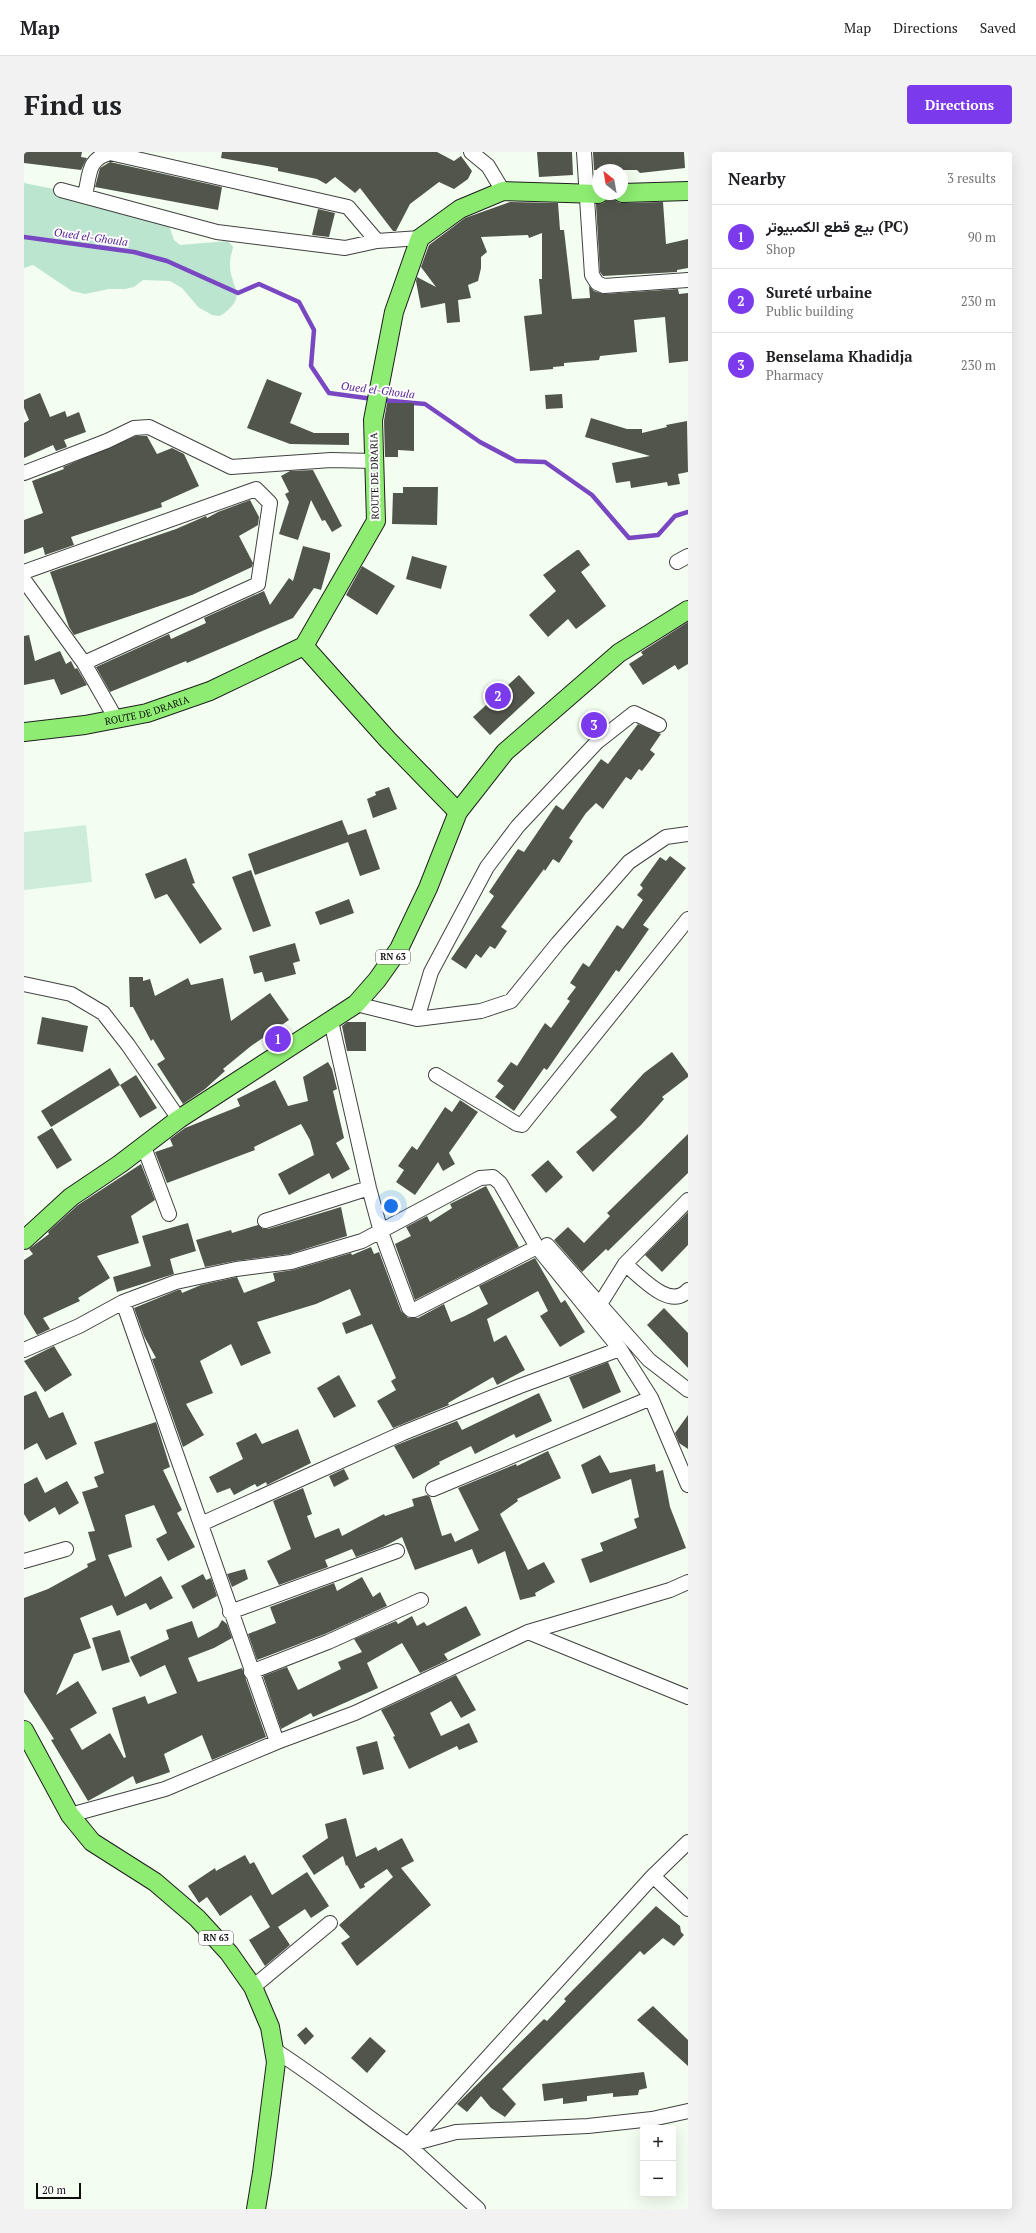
<!DOCTYPE html>
<meta charset="utf-8">
<style>
body{margin:0;font-family:"PT Serif",Vazirmatn,serif;background:#f2f2f2;color:#202124}
.controls{position:absolute;right:12px;bottom:12px;display:grid;overflow:hidden;border-radius:4px;box-shadow:0 4px 16px #0002}
.controls button{width:36px;height:36px;display:grid;place-items:center;padding:0;border:0;border-bottom:1px solid #e0e0e0;background:#fff;color:#202124;font:20px sans-serif}
.compass{position:absolute;left:568px;top:12px;width:36px;height:36px;border-radius:50%;background:#fff;box-shadow:0 4px 16px #0002;rotate:329deg}
.scale{position:absolute;left:12px;bottom:10px;width:45px;box-sizing:border-box;padding-left:4px;border:2px solid #0e0e0e;border-top:0;font-size:11px;line-height:14px;white-space:nowrap;color:#0e0e0e;-webkit-text-stroke:3px #fff;paint-order:stroke}
.you{position:absolute;left:367px;top:1054px;width:14px;height:14px;margin:-10px;border:3px solid #fff;border-radius:50%;background:#1a73e8;box-shadow:0 0 0 6px #1a73e833}
.badge{display:grid;place-items:center;width:26px;height:26px;border-radius:50%;background:#7c3aed;color:#fff;font-size:13px;font-weight:700}
.pin{position:absolute;translate:-50% -50%;border:2px solid #fff;box-shadow:0 1px 4px #0006}
.list{margin:0;padding:0;list-style:none}
h2{display:flex;justify-content:space-between;align-items:center;height:52px;margin:0;padding:0 16px;font-size:17px}
h2 small{font-size:13px;font-weight:400;color:#757577}
.list li{display:grid;grid-template-columns:26px 1fr auto;gap:12px;align-items:center;box-sizing:border-box;height:64px;padding:0 16px;border-top:1px solid #e0e0e0}
.list b{display:block;font-size:15px;white-space:nowrap}
.list p{margin:0;font-size:13px;white-space:nowrap;color:#757577}
.list em{font-size:13px;font-style:normal;color:#757577}
.map{position:relative;flex:none;width:664px;height:2057px;overflow:hidden;border-radius:4px}
header{display:flex;align-items:center;gap:24px;box-sizing:border-box;height:56px;padding:0 20px;background:#fff;border-bottom:1px solid #e0e0e0}
header strong{font-size:19px}
nav{display:flex;gap:22px;margin-inline-start:auto;font-size:14px}
.intro{display:flex;align-items:center;justify-content:space-between;box-sizing:border-box;height:96px;padding:0 24px}
h1{margin:0;font-size:28px}
.button{padding:10px 18px;border-radius:4px;background:#7c3aed;color:#fff;font-size:14px;font-weight:700}
main{display:flex;gap:24px;padding:0 24px}
aside{flex:1;background:#fff;border-radius:4px;box-shadow:0 4px 16px #0002}
.map>svg:first-child{display:block}
.green{fill:#bce5d0}
.pitch{fill:#cdedd9}
.lines{fill:none;stroke-linecap:round;stroke-linejoin:round}
.stream{stroke:#7847c1;stroke-width:4.5}
.building{fill:#51554b}
.minor-casing{stroke:#414141;stroke-width:16}
.major-casing{stroke:#1f1f1f;stroke-width:20}
.minor{stroke:#fff;stroke-width:14}
.major{stroke:#8eec72;stroke-width:18}
.labels{text-anchor:middle;stroke-width:4;stroke-linejoin:round;paint-order:stroke}
.shield{fill:#fff;stroke:#565656;stroke-width:1}
.shield-label{font-size:9px;font-weight:bold;fill:#0e0e0e}
.street-label{font-size:10px;fill:#0e0e0e;stroke:#fff}
.water-label{font-size:11px;font-style:italic;fill:#552294;stroke:#fff}
</style>
<header>
<strong>Map</strong>
<nav><a>Map</a><a>Directions</a><a>Saved</a></nav>
</header>
<div class="intro"><h1>Find us</h1><a class="button">Directions</a></div>
<main>
<div class="map">
<svg width="664" height="2057" viewBox="0 0 664 2057">
<rect width="100%" height="100%" fill="#f3fef0"/>
<path class="green" d="M0,31L140,59L150,88L156,93L204,89L209,95C208,100 206,106 206,111C205,136 227,143 196,164L188,163L174,155L158,136L146,129L119,128L110,135L101,137H85L61,142L48,139L9,113L0,116Z"/>
<path class="pitch" d="M62,673L68,730L0,738V680Z"/>
<g class="lines">
<path class="stream" d="M0,85L110,100L143,109L214,141L235,132L275,150L290,178L287,214L305,241L349,247
M357,248L401,252L456,290L492,309L521,310L568,343L605,386L634,383L651,364L664,360"/>
</g>
<path class="building" d="M0,0H58L57,5L63,6L57,18L0,11Z
M198,0H413L430,9L437,4L448,19L444,27L430,37L415,30L386,52L372,79H369L336,36L331,41L311,25L302,32L293,27L254,19V16L197,6Z
M513,0H548L549,23L515,25Z
M569,0H660L661,16L616,21L613,18H570Z
M86,10L198,35L194,58L71,35L76,16Z
M588,44L593,50L598,51L639,50L642,92L664,87V116L653,118V120L579,124L576,120L572,52L580,51L585,45Z
M486,50L534,51L536,78H540L548,147L566,146L565,134L570,139L580,142L654,137L655,142L664,141V209L645,211L641,165L610,168L613,200L576,204L575,208L540,211V214L529,215V217L506,219L500,164L518,162L515,127H518V81L505,86L504,83L457,85L463,100L457,105V116L454,129L444,133L447,146L434,148L436,170L423,171L421,151L397,156L392,129L393,125L412,135L397,115L405,93L441,66Z
M294,57L311,61L305,85L288,83Z
M243,227L278,241L266,271L290,281H325V293L266,292L223,276Z
M16,241L26,265L41,259L43,265L55,260L62,280L40,288L43,295L32,299L29,293L0,306V271L5,268L0,256V248Z
M538,242L539,256L522,257L521,243Z
M363,251H390V299L374,298V305H361L360,269Z
M567,266L603,277H618V281L643,275L642,273L663,269L664,320L654,322L656,332L644,334L643,330L607,336L606,329L592,331L588,311L626,304L561,285Z
M112,284H123L133,302L148,296L160,302L175,334L137,351L138,355L47,385L50,393L21,403L19,395L0,402V368L19,361L8,329L40,317L39,315Z
M289,318L318,374L308,380L301,368L298,369L287,348L274,388L255,382L265,350L261,342L265,340L257,324L266,319Z
M379,335H414L413,373L368,372L369,341H379Z
M226,348L235,365L234,373L215,384L229,411L228,415L168,443L50,483L45,475L26,420L152,377L182,364L183,366L194,360Z
M279,394L306,401V406L297,438L290,436L269,466L163,511L162,509L86,540L72,515L145,482L147,487L182,471L180,466L240,439L246,453L265,426L269,429Z
M553,398H555L566,413L557,420L582,454L552,477L544,467L524,485L505,463L532,439L519,423Z
M388,404L423,414L417,437L382,427Z
M338,414L371,434L353,463L322,443Z
M664,470V512L654,518L651,513L619,533L605,512L619,503L617,500Z
M5,483L11,509L36,499L42,512L47,509L51,517L53,516L63,533L37,543L30,527L0,533V484Z
M495,523L511,541L466,583L449,565Z
M614,572L637,582L626,598L631,602L618,619L615,617L607,628L602,625L579,657L572,651L562,661L545,686L549,689L535,711L529,707L521,719L520,717L477,775L483,779L471,797L466,794L457,806L452,802L442,817L427,807L470,744L465,740L494,697L500,700L532,653L539,658L577,607L584,612Z
M365,635L373,657L349,666L343,647L352,643L351,640Z
M318,668L324,683L342,677L356,717L336,724L324,690L231,723L224,702Z
M646,704L662,716L619,773L625,777L595,820L592,818L523,918L520,916L490,959L471,945L480,934L473,929L487,910L493,914L521,871L527,876L546,849L543,847L552,835L546,831L559,811L565,815L593,773L599,777L619,748L613,743L619,736L616,733L636,705L642,709Z
M162,706L171,731L168,732L198,777L176,792L143,742L131,747L121,722Z
M227,718L247,774L229,780L208,725Z
M325,747L330,761L296,773L291,760Z
M271,791L276,809L269,811L272,822L241,830L238,820L230,822L225,804Z
M105,825H119V829L126,827L131,844L164,826L167,833L199,826L207,869L246,841L265,868L227,894L199,917L201,919L181,937L159,952L133,912L141,907L129,887L127,889L109,855H106Z
M18,865L64,874L59,900L13,892Z
M323,870H342V899H323L318,874Z
M648,900L664,922V925L638,945L640,947L617,973L569,1020L552,1000L593,965L586,958L620,921Z
M304,910L308,917L313,937L309,939L320,986L312,991L326,1017L308,1027L305,1021L265,1043L254,1022L290,1003L286,988L277,972L230,995L231,998L143,1031L131,1000L149,994L146,987L161,976L216,954L213,947L251,928L264,954L284,949L279,925Z
M86,916L96,933L27,975L17,959Z
M112,923L133,956L116,966L96,933Z
M436,948L454,960L425,1001L431,1012L419,1019L414,1010L391,1043L372,1030L380,1018L374,1014L388,994L393,998L421,955L428,960Z
M28,976L48,1008L33,1017L13,985Z
M664,982V1021L584,1099L582,1097L558,1120L530,1088L544,1075L560,1091L586,1064L583,1061Z
M524,1008L539,1025L522,1041L507,1023Z
M117,1012L131,1048L107,1064L115,1091L73,1104L86,1126L54,1146L56,1149L19,1166L26,1177L13,1183L0,1162V1108L9,1102L5,1097L25,1082L24,1080L54,1053Z
M462,1034L495,1095L391,1148L371,1092L387,1084L382,1075L403,1064L406,1070L428,1056L426,1052Z
M317,1055L323,1084L265,1102L211,1109L181,1115L172,1088L207,1078L208,1081L234,1073L239,1077H244Z
M664,1060V1093L638,1120L621,1103Z
M164,1071L172,1099L146,1107L150,1122L93,1140L89,1125L127,1114L118,1084Z
M347,1095L350,1102L355,1100L377,1159L384,1166H394L420,1152L427,1170L441,1164L464,1152L455,1134L511,1106L537,1151L541,1148L561,1180L536,1195L516,1164L524,1159L514,1139L463,1167L470,1190L482,1183L501,1218L473,1233L469,1225L424,1251L425,1253L369,1276L353,1249L372,1238L367,1229L372,1226L348,1172L322,1182L318,1171L337,1163L326,1137L292,1152L233,1170L247,1201L217,1214L207,1192L176,1209L189,1241L162,1252L180,1283L159,1295L128,1207L132,1206L120,1184L110,1156L154,1138H157L158,1141L177,1133L213,1125L220,1141L251,1129L249,1121L269,1118L327,1101L328,1103Z
M640,1156L664,1181V1216L623,1173Z
M30,1194L48,1223L21,1240L0,1209Z
M584,1210L597,1240L559,1257L545,1225Z
M315,1223L332,1254L310,1266L293,1236Z
M12,1239L25,1266L39,1260L53,1292L22,1308L13,1291L0,1298V1244Z
M515,1241L528,1269L492,1286L490,1282L451,1302L447,1294L415,1310L416,1312L389,1327L370,1294L433,1269L438,1278Z
M664,1263V1297L655,1291L651,1281Z
M132,1270L146,1315L139,1318L158,1358L153,1361L171,1395L144,1409L132,1387L143,1381L130,1353L101,1363L108,1395L84,1403L101,1445L137,1424L149,1446L126,1458L122,1451L93,1464L88,1453L56,1466L67,1496L50,1502L32,1543L54,1529L73,1561L46,1577L58,1598L86,1581L100,1606L102,1605L88,1556L121,1544L124,1552L153,1541L141,1513L116,1525L106,1505L145,1487L142,1478L168,1469L174,1486L194,1475L198,1468L203,1472L208,1486L190,1496L164,1506L174,1530L218,1516L242,1585L188,1608L178,1583L140,1602L146,1620L112,1632L109,1624L64,1649L27,1588L30,1587L0,1540V1446L24,1437L64,1415L63,1412L72,1408L64,1380L71,1379L58,1340L74,1335L70,1325L80,1321L70,1290Z
M274,1277L287,1311L243,1333L242,1330L233,1335L231,1332L210,1343L206,1336L193,1341L185,1325L219,1307L212,1291L232,1281L238,1292Z
M524,1299L537,1326L493,1347L494,1349L476,1362L504,1418L520,1410L531,1430L511,1441L512,1444L496,1448L481,1399L454,1412L448,1397L391,1418L378,1385L359,1395L332,1405L328,1397L301,1408L304,1415L255,1433L243,1409L267,1397L249,1349L279,1336L288,1362L283,1364L291,1386L315,1376L318,1384L360,1362L361,1364L390,1354L388,1347L403,1343L406,1345L418,1384L427,1381L431,1390L455,1378L434,1336L492,1312L493,1314Z
M576,1303L586,1321L631,1312L632,1320L639,1318L646,1355L662,1396L566,1431L557,1407L579,1399L576,1391L613,1376L610,1367L615,1365L607,1327L568,1342L557,1313Z
M320,1317L325,1327L310,1335L305,1324Z
M13,1325L21,1341L43,1329L55,1351L35,1363L31,1355L5,1370L0,1362V1332Z
M221,1417L224,1427L208,1435L203,1422Z
M179,1422L182,1428L187,1426L193,1444L169,1457L157,1434Z
M338,1425L349,1445L356,1440L363,1454L301,1482L233,1508L224,1482L252,1471L246,1455L310,1431L313,1439Z
M442,1454L457,1483L420,1502L424,1508L396,1521L378,1491L343,1511L354,1536L289,1565L287,1561L257,1577L239,1524L263,1515L274,1538L317,1517L314,1510L338,1500L330,1487L372,1469L374,1472L388,1464L393,1474L400,1470L403,1474Z
M96,1478L106,1510L78,1519L68,1486Z
M432,1523L452,1558L437,1566L427,1549L406,1561L417,1584L445,1571L454,1590L435,1598L433,1594L385,1617L369,1585L371,1584L357,1558Z
M353,1589L360,1617L339,1623L332,1595Z
M322,1666L332,1705L352,1695L354,1699L378,1686L390,1709L377,1716L407,1753L333,1814L317,1791L326,1785L315,1773L369,1725L363,1717L340,1732L341,1735L336,1737L323,1713L322,1714L319,1704L290,1723L278,1704L304,1686L301,1672Z
M221,1703L226,1712L230,1710L248,1743L283,1720L305,1754L287,1766L281,1757L254,1775L266,1793L241,1814L225,1788L246,1775L227,1743L196,1764L183,1745L175,1751L164,1734L191,1716L192,1719Z
M632,1754L656,1774L657,1780L660,1783L650,1794L639,1786L620,1803L616,1799L478,1937L492,1952L481,1965L467,1956L457,1944L443,1960L433,1952L520,1867L523,1869L542,1849L540,1847Z
M629,1854L664,1888V1914L613,1868Z
M282,1875L290,1884L281,1893L273,1883Z
M346,1885L362,1899L343,1921L327,1906Z
M620,1920L623,1936L615,1938L614,1943L589,1945V1941L563,1944V1949L539,1952V1946L520,1949L518,1932Z"/>
<g class="lines">
<g class="minor-casing">
<path id="minor" d="M447,0L464,14L479,39
M560,0L568,123L573,131L580,134L664,128
M37,38L193,80L321,96L353,89L396,86
M61,43C66,23 63,7 86,1L324,55L353,89
M0,321L83,289L110,276L125,275L207,315L307,308L350,309
M653,410L664,404
M0,420L232,337L246,351L234,432L60,511
M0,428L60,511L92,567
M0,832L47,842L79,861L104,893L155,967
M332,852L393,867L457,859L487,849L534,791L605,710L642,685L664,682
M393,867L407,820L463,715L494,674L573,590L610,561L635,573
M307,869L345,1036L357,1080L385,1156L387,1158H390L513,1095
M412,923L493,972L498,973L664,767
M120,995L145,1062
M241,1069L345,1036
M523,1093L625,1208L664,1238
M601,1112C616,1124 646,1159 664,1138
M99,1150L253,1590
M576,1152L601,1112L664,1048
M0,1198L55,1174L99,1150L152,1130L212,1117L267,1110L338,1089L456,1026L469,1025L476,1031L513,1095L596,1197L627,1246
M409,1337L627,1246L664,1333
M177,1372L379,1281L496,1234L596,1197
M0,1409L42,1397
M206,1460L373,1399
M504,1480L664,1545
M227,1520L304,1490L397,1448
M46,1663L141,1637L253,1590L331,1561L504,1480L646,1438L664,1430
M629,1724L664,1757
M229,1835L306,1771
M249,1897C296,1927 339,1962 384,1993L432,1980L564,1974L628,1967L664,1959
M454,2057L384,1993L629,1724L664,1690"/>
</g>
<g class="major-casing">
<g id="major">
<path d="M598,41L664,39"/>
<path d="M280,494L364,588L434,660"/>
<path id="s1" d="M0,580L61,573L123,561L186,539L280,494L352,369L349,268L370,160L396,86L436,57L479,39L575,42"/>
<path d="M0,1088L47,1045L96,1012L155,967L332,852L353,828L375,797L404,736L434,660L481,600L595,501L664,458"/>
<path d="M0,1578L46,1663L68,1690L131,1730L173,1766L205,1801L229,1835L246,1875L252,1910L238,2021L232,2057"/>
</g>
</g>
<use href="#minor" class="minor"/>
<use href="#major" class="major"/>
</g>
<g class="labels">
<g class="shield">
<rect x="352" y="798" width="34" height="14" rx="3"/>
<rect x="175" y="1779" width="34" height="14" rx="3"/>
</g>
<g class="shield-label">
<text x="369" y="808">RN 63</text>
<text x="192" y="1789">RN 63</text>
</g>
<g class="street-label">
<text transform="translate(350 324) rotate(-91)" y="4">ROUTE DE DRARIA</text>
<text dy="4" stroke="none"><textPath href="#s1" startOffset="125">ROUTE DE DRARIA</textPath></text>
</g>
<g class="water-label">
<text transform="translate(67 85) rotate(8)" y="4">Oued el-Ghoula</text>
<text transform="translate(354 238) rotate(7)" y="4">Oued el-Ghoula</text>
</g>
</g>
</svg>
<div class="controls">
<button>+</button>
<button>−</button>
</div>
<svg class="compass" viewBox="-18 -18 36 36"><path d="M0-13l5 13h-10z" fill="#e53935"/><path d="M0 13l5-13h-10z" fill="#757577"/></svg>
<div class="scale">20 m</div>
<div class="you"></div>
<div class="pin badge" style="left:254px;top:887px">1</div>
<div class="pin badge" style="left:474px;top:544px">2</div>
<div class="pin badge" style="left:570px;top:573px">3</div>
</div>
<aside>
<h2>Nearby<small>3 results</small></h2>
<ul class="list">
<li><span class="badge">1</span><div><b>بيع قطع الكمبيوتر (PC)</b><p>Shop</p></div><em>90 m</em></li>
<li><span class="badge">2</span><div><b>Sureté urbaine</b><p>Public building</p></div><em>230 m</em></li>
<li><span class="badge">3</span><div><b>Benselama Khadidja</b><p>Pharmacy</p></div><em>230 m</em></li>
</ul>
</aside>
</main>
